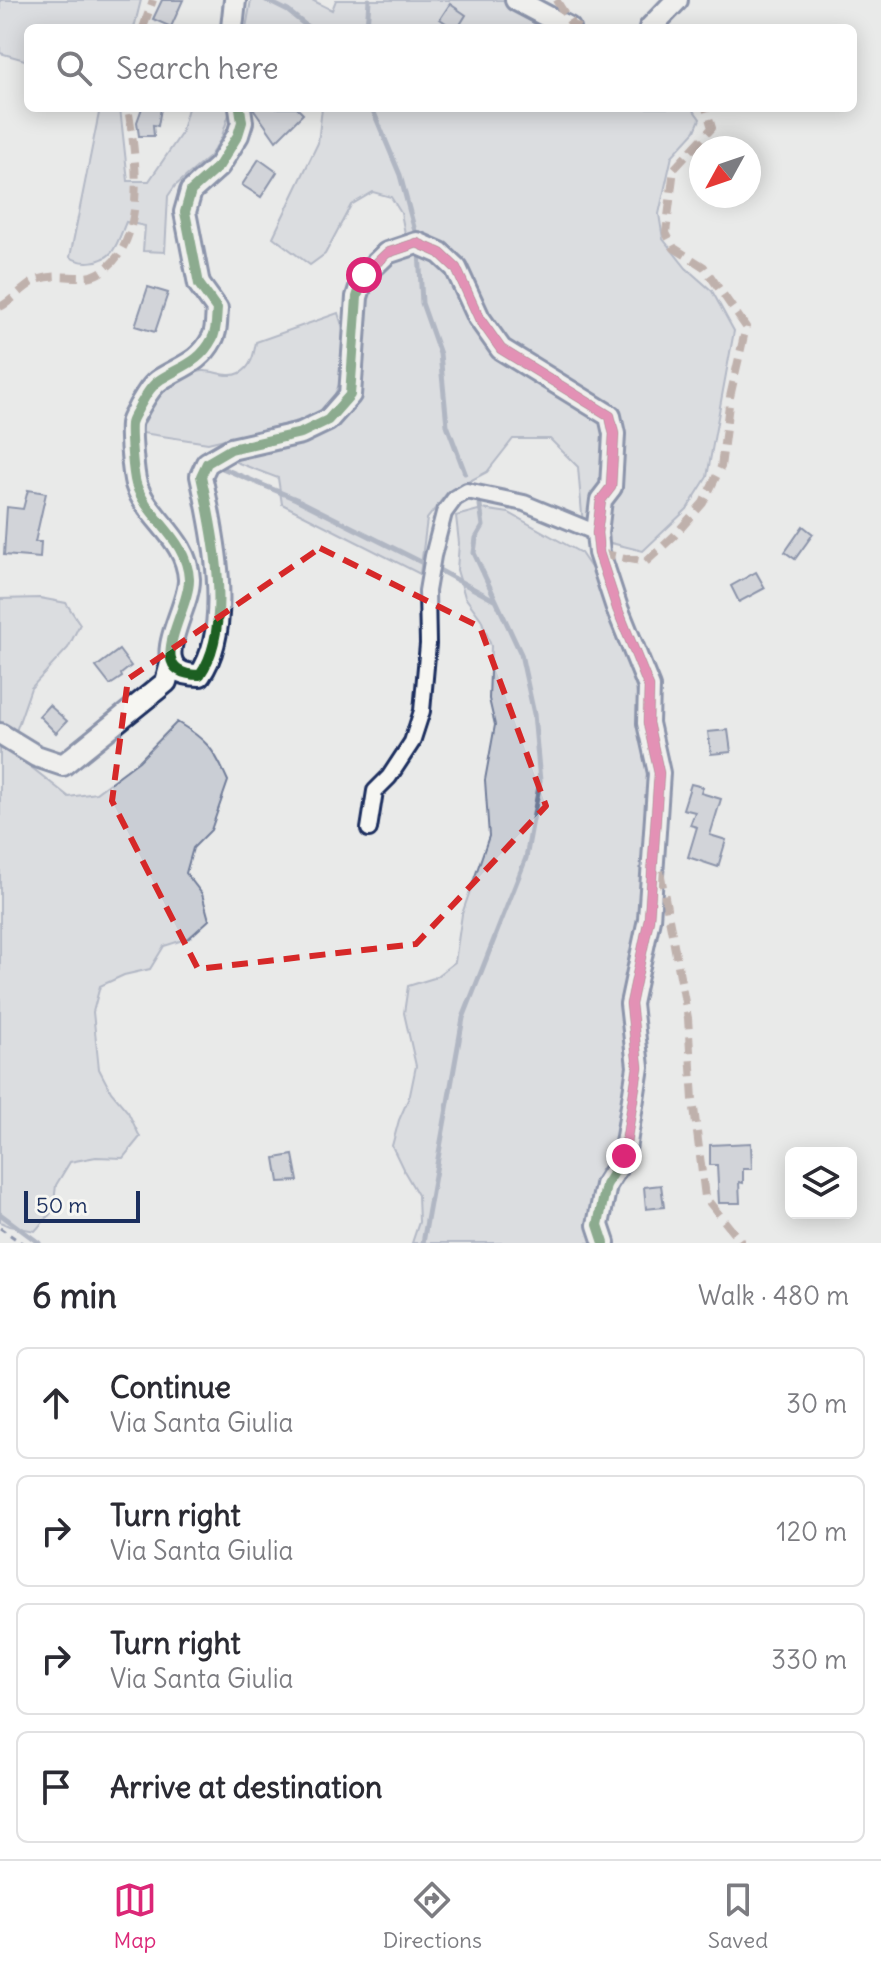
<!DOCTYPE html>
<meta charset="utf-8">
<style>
body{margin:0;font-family:Delius,sans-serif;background:#f7f7f7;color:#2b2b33}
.controls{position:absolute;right:24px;bottom:24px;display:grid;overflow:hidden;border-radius:12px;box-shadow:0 4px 20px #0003}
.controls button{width:72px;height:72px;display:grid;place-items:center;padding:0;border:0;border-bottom:2px solid #e1e1e2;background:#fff;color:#2b2b33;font:40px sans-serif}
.compass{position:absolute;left:689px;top:136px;width:72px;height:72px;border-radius:50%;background:#fff;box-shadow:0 4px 20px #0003;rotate:230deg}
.scale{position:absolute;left:24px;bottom:20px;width:116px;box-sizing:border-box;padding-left:8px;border:4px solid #1b2f5e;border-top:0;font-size:22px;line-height:28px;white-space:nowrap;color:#1b2f5e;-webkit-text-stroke:6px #f6f6f2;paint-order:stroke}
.stop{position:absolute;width:24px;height:24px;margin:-18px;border:6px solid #db2777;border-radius:50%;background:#fff}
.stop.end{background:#db2777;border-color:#fff;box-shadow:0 2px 8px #0008}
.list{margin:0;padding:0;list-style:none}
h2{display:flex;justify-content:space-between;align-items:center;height:104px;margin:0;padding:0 32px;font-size:34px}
h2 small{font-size:26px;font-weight:400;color:#7c7c81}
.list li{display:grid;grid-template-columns:52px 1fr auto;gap:24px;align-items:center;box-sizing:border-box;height:112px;margin:0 16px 16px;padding:0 16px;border:2px solid #e1e1e2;border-radius:12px}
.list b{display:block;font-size:30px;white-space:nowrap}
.list p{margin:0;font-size:26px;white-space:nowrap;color:#7c7c81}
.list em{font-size:26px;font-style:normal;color:#7c7c81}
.icon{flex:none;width:44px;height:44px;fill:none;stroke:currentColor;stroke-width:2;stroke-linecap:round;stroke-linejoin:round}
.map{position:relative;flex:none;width:881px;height:1243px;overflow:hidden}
.search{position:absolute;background:#fff;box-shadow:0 4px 20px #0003;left:24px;right:24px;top:24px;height:88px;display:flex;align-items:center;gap:20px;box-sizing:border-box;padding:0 28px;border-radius:12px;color:#7c7c81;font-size:30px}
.sheet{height:616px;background:#fff}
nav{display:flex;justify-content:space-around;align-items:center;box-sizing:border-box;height:112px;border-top:2px solid #e1e1e2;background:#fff;font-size:22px;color:#7c7c81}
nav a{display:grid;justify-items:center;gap:4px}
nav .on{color:#db2777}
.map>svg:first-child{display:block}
.green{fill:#caced5;stroke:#727e9a;stroke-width:2}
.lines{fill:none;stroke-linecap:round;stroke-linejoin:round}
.stream{stroke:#6c7995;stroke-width:5}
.building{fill:#b6bbc6;stroke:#1b2f5e;stroke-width:2}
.street-casing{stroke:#1b2f5e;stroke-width:20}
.secondary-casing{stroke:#1b2f5e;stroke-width:26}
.path{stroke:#1b2f5e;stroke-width:3;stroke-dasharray:6 6;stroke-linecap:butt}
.street{stroke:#f6f6f2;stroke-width:14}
.secondary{stroke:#f6f6f2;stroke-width:20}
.quiet{stroke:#8d6e63;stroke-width:8;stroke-dasharray:16 8;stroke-linecap:butt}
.cycleway-casing{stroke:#f6f6f2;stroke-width:15}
.cycleway{stroke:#1b5e20;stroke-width:10}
.route{stroke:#db2777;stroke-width:10}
.marked{fill:none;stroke:#d62828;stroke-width:6;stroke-dasharray:16 10;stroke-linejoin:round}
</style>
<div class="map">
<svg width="881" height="1243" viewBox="0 0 881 1243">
<rect width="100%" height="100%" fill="#e9eae9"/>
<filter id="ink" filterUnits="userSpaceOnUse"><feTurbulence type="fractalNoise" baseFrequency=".0125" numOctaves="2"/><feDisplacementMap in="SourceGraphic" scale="16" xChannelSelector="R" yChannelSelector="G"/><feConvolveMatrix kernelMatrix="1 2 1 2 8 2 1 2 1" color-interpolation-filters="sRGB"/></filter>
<g filter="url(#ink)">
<path class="green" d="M0,0H141L134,28H28V61L0,53Z
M251,0H312L332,10L336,0H504L540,28H246Z
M100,108H120L128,181H149L181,134L188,108H231L221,139L209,157L175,186L168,196L165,252L143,251L145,226L126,222C122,231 118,244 112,252C102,263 82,265 70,257Z
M322,108H692L700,119L695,131L672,156L659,214L663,239L686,268L712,291L734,331L707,477L687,509L643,551L611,543L583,526L578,467L550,439H513L487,472L447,493L427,519L420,574L282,504L278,478L233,461L235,456C275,449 325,445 352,411C359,402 361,386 362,376C364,349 362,295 379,274C386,265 399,259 409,254L401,213L391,197L373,192L351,205L325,254L310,265L273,237L318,143Z
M338,313L347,341L342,378L335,394L325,409L307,419L208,443L142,433C145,402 171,375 203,371C214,370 228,379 240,373C252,367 254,353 256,342Z
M482,509L509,513L581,553L596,575L636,688L650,780L640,917L627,975L631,1060L616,1153L599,1175L591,1213L596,1243H412L419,1222L418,1195L404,1171L392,1146L399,1120L410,1095L416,1066L404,1013L408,986L434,978L455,962L462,914L489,836L485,780L495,725L489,699L491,646L481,619L465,597L457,570L459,543L456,516Z
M40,598L66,603L80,624L68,648L31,688L14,737L26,763L69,797L96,793L139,761L177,722C207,740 214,749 228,781L211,830L193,848L186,873L202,894L209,920L189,938L164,946L150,969L124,975L100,986L93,1012L99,1069L111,1092L128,1112L140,1137L123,1158L96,1157L70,1162L56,1185L53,1211L35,1231L9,1226L0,1222V599Z"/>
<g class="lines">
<path class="stream" d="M266,0L288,11L309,28
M367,28L369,0
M372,108L400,175L416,235
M419,251L422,303L440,354L447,425L465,473
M215,465L296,499L423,563
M439,570L494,600
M0,1214L39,1243
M423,1243L463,1018L526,858L540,781L534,714L521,654L474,553L476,538L483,526L480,505"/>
</g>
<path class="building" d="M162,0H183L171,27L153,19Z
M450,4L466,15L458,28H453L440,19Z
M142,108H161L158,126L153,125L154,136H139L137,122Z
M253,108H297L303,114L276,141Z
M259,159L277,172L261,197L242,185Z
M148,287L168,293L155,332L135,326Z
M28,490L46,493L35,542H41L40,558L4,555L7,507L23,509Z
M803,526L813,534L795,559L785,552Z
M756,572L765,588L739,602L731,586Z
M119,650L131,666L121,674L122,677L110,685L96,667Z
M49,705L67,721L56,733L39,716Z
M728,730L731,752L711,754L708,732Z
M691,784L703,787L701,793L721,799L710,835L726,840L718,867L688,857L697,827L690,825L695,812L683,809Z
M751,1143L752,1169H743V1183L739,1182L740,1203H719L717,1165H710V1145Z
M293,1155L298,1181L279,1182L275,1158Z
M661,1185L664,1207L646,1209L644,1187Z"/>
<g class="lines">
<g class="street-casing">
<path id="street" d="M369,829L375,791L389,777L412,742L422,711L428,644L427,591L433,556L444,513L455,498L467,491L524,503L597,533"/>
</g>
<g class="secondary-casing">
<path id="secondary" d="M516,0L569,28
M232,28L235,0
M650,28L677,0
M240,108L242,122L238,135L219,166L191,191L185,212L199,284L217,309C216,318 217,331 212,339C200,362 182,366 161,379C151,385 145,397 139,407C137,412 132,418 131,424C130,435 133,473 136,484C147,519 187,538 189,579C190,611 140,675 200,675C234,626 213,531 201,476L207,463L231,449L301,433L328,420L350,395L357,297L364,275L387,253L417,243L440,253L456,268L479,318L501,349L610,416L614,434L611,487L601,500L597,533L599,553L617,608L649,687L648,723L659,773L649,919L631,1004L638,1067L624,1156L606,1185L598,1225L604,1243
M0,734L36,756L63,765L166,682L171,663"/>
</g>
<path class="path" d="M0,1228L22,1243"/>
<use href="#street" class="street"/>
<use href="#secondary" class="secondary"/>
<path class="quiet" d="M556,0L572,25L579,28
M143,28L153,0
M0,307C14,300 25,284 40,279C60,272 84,282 99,273C149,244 136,156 128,108
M599,553L646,562L674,536L703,503L721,467L730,397L746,327L704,267L674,248L666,233L674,169L712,128L706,108
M660,871L688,1018L693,1100L705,1197L742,1243"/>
<g class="cycleway-casing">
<path id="cycleway" d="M240,108L242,122L238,135L219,166L191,191L185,212L199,284L217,309C216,318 217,331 212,339C200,362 182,366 161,379C151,385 145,397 139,407C137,412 132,418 131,424C130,435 133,473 136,484C147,519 187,538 189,579C190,611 140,675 200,675C234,626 213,531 201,476L207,463L231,449L301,433L328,420L350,395L357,297L364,275L387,253L417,243L440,253L456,268L479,318L501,349L610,416L614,434L611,487L601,500L597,533L599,553L617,608L649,687L648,723L659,773L649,919L631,1004L638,1067L624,1156L606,1185L598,1225L604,1243"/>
</g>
<use href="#cycleway" class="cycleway"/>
</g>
</g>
<g class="lines" filter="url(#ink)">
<path class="route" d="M364,275L387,253L417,243L440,253L456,268L479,318L501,349L610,416L614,434L611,487L601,500L597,533L599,553L617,608L649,687L648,723L659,773L649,919L631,1004L638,1067L624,1156"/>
</g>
<path d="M0 0H881V1243H0ZM320,548L480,627L546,806L416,944L198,969L112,801L128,679Z" fill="#e9eae9" fill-opacity=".55" fill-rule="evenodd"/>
<path class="marked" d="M320,548L480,627L546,806L416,944L198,969L112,801L128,679Z"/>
</svg>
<div class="controls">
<button><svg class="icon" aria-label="layers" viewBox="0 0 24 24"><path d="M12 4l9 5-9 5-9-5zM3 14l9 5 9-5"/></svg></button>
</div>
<svg class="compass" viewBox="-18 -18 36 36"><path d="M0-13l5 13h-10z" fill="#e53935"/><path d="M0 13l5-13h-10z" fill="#7c7c81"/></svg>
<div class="scale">50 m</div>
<div class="stop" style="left:364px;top:275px"></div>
<div class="stop end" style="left:624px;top:1156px"></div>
<div class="search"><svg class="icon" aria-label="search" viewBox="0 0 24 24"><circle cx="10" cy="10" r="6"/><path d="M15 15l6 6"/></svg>Search here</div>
</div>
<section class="sheet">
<h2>6 min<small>Walk · 480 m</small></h2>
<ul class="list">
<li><svg class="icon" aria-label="ahead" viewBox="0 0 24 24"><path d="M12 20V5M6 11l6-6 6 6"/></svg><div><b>Continue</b><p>Via Santa Giulia</p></div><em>30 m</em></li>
<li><svg class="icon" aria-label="right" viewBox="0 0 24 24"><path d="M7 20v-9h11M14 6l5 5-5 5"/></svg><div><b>Turn right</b><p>Via Santa Giulia</p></div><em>120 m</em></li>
<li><svg class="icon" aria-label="right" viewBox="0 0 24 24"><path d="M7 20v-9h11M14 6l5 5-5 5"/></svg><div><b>Turn right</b><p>Via Santa Giulia</p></div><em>330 m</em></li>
<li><svg class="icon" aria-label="arrive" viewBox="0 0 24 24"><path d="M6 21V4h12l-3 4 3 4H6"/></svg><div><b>Arrive at destination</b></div></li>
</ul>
</section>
<nav>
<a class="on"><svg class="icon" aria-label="map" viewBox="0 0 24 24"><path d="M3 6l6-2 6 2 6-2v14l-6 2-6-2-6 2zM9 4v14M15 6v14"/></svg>Map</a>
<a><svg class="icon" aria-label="directions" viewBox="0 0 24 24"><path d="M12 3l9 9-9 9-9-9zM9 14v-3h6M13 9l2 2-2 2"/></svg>Directions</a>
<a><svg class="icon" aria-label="saved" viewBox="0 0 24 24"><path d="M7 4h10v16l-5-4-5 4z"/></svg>Saved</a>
</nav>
